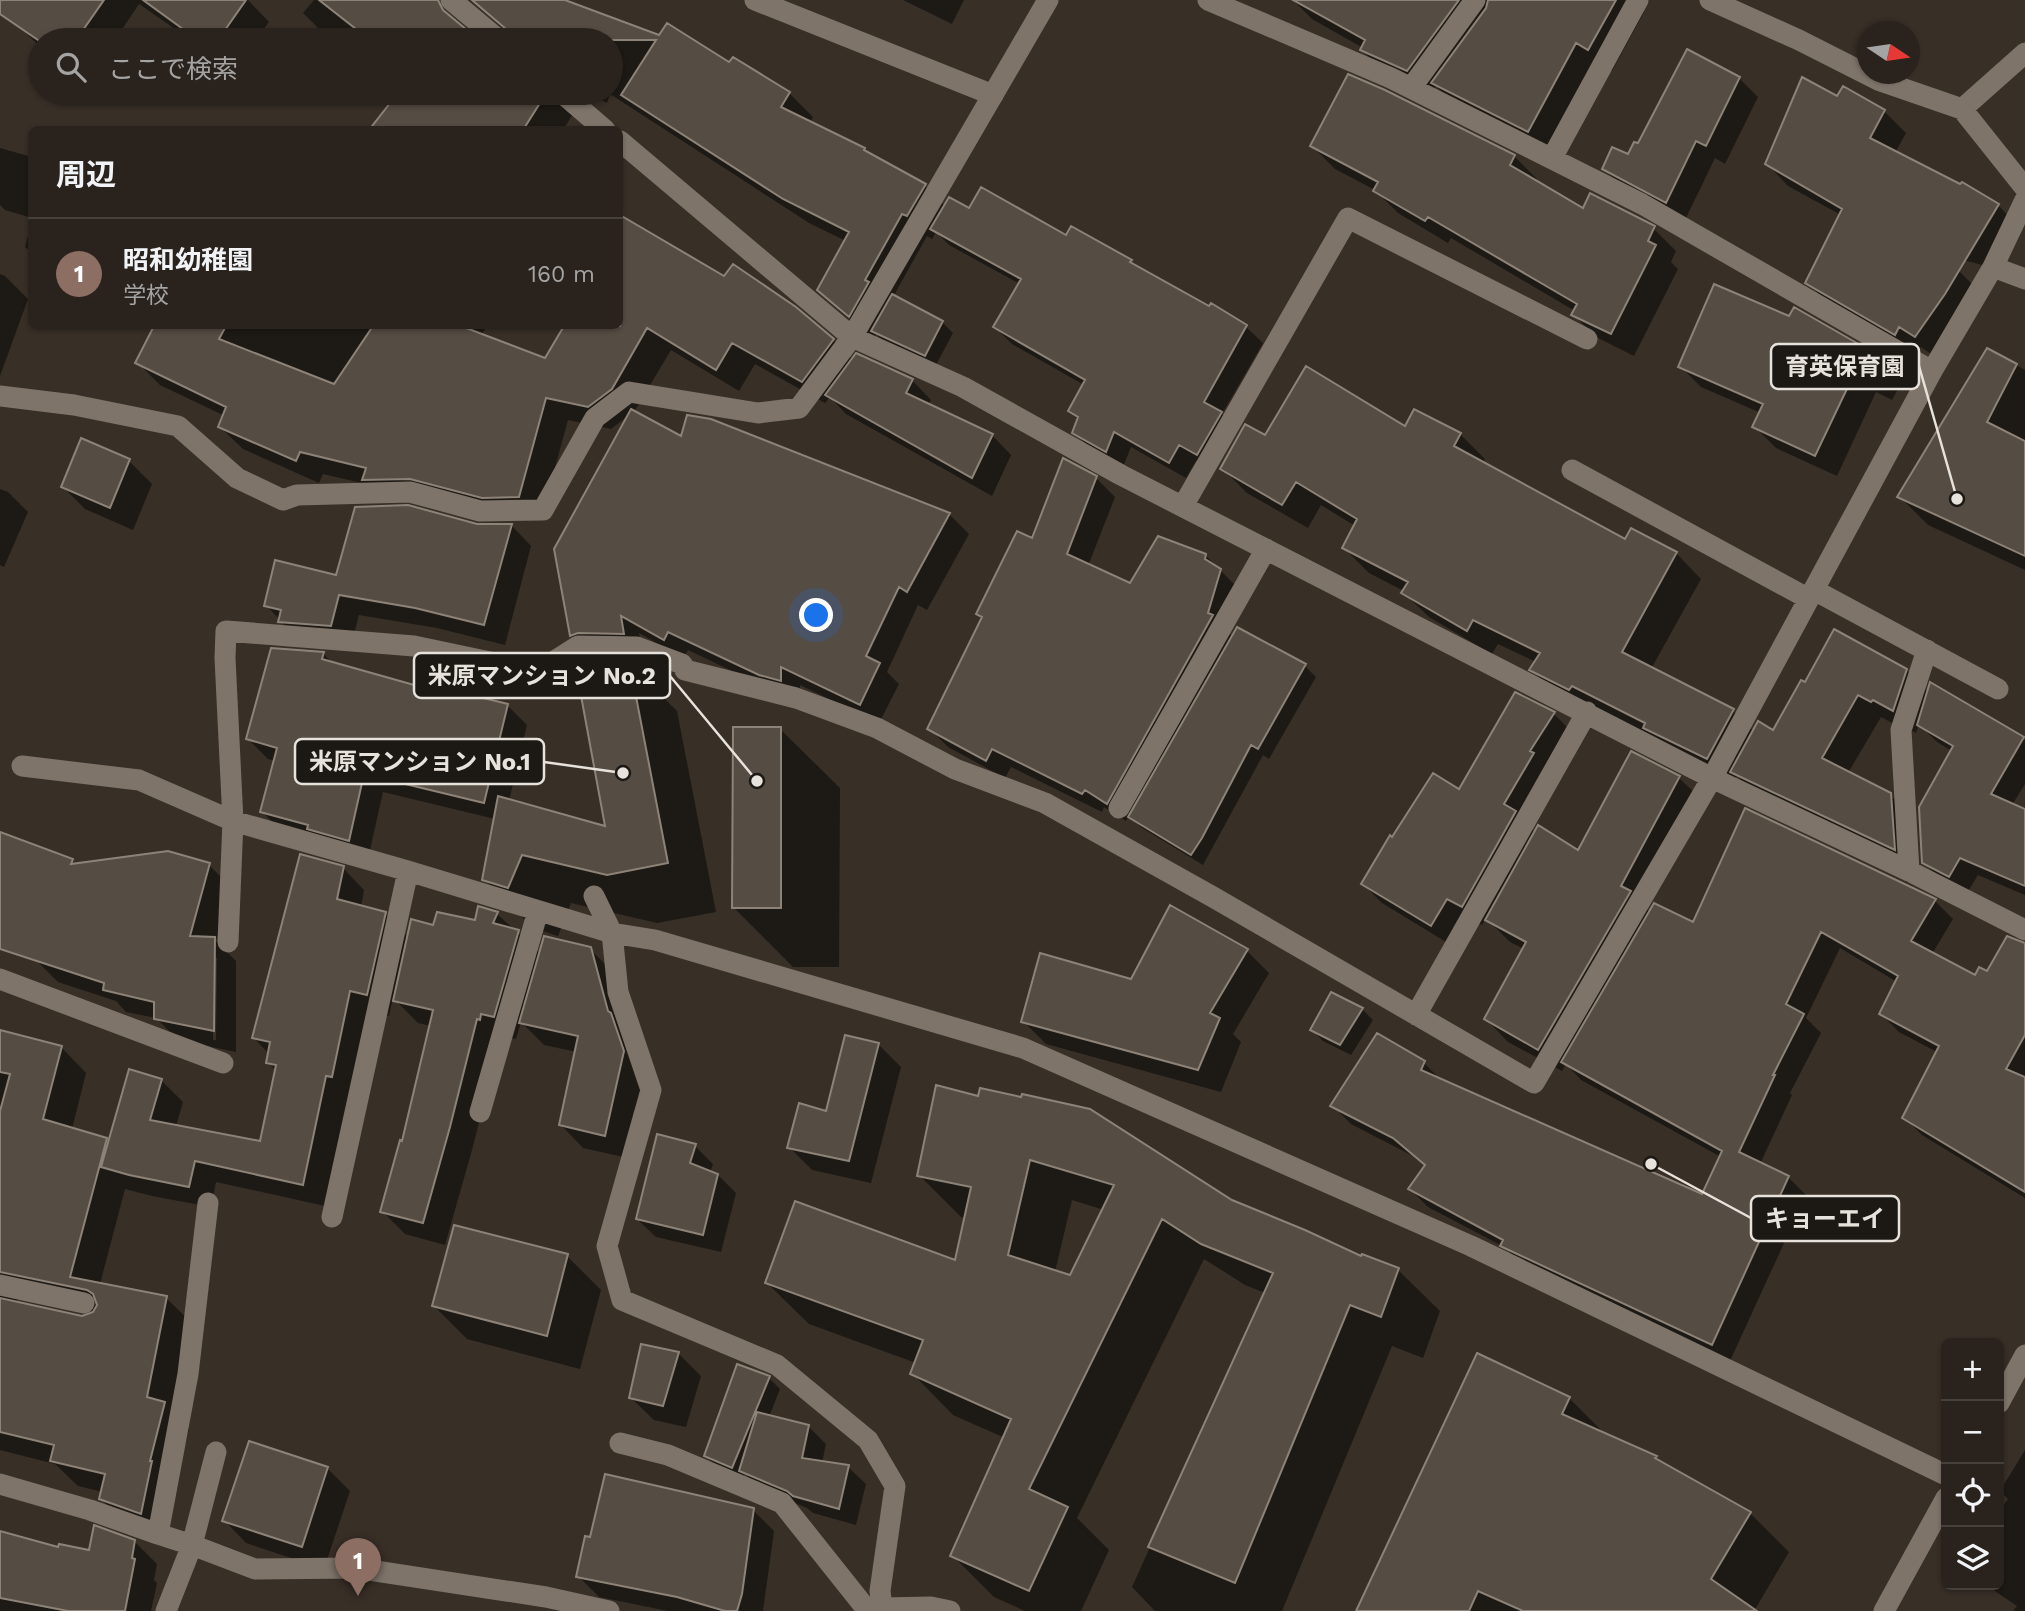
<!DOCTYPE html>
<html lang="ja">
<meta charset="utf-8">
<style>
body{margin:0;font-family:"Work Sans","Noto Sans JP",sans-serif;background:#322b26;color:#f1f3f6}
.controls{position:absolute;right:21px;bottom:21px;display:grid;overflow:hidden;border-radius:10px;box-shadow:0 2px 5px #0004}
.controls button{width:63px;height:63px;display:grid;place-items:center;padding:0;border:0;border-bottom:2px solid #46403b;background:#2a231d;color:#f1f3f6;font:35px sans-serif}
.compass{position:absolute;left:1857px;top:21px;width:63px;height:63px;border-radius:50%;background:#2a231d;box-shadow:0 2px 5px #0004;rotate:103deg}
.you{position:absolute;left:817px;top:616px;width:24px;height:24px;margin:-18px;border:5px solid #fff;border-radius:50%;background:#1a73e8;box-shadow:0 0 0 10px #1a73e833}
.badge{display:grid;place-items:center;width:46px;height:46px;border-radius:50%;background:#a4b2fc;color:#fff;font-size:23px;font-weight:700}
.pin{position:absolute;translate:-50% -58px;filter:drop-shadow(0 2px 4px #0008)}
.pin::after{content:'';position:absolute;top:37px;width:24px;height:21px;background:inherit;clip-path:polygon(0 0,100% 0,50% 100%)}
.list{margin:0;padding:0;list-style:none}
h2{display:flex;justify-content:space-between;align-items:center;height:91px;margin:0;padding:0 28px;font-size:30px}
h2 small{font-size:23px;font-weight:400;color:#a5a4a4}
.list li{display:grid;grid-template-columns:46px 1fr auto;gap:21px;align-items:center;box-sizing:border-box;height:112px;padding:0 28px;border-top:2px solid #46403b}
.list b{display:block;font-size:26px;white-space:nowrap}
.list p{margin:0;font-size:23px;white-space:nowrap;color:#a5a4a4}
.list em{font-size:23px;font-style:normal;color:#a5a4a4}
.icon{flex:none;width:38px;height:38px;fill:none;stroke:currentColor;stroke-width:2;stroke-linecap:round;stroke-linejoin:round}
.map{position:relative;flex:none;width:2025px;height:1611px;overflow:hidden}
.search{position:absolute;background:#2a231d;box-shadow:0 2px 5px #0004;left:28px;top:28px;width:595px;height:77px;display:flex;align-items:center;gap:18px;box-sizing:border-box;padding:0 24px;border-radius:38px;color:#a5a4a4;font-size:26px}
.panel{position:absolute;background:#2a231d;box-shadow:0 2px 5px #0004;left:28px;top:126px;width:595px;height:203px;border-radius:10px}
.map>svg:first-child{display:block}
.shadow{fill:#0007;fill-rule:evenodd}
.building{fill:#554c43;stroke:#8d8378;stroke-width:2;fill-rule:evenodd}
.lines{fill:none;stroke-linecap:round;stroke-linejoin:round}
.minor{stroke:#7e746a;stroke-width:21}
.tertiary{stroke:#7e746a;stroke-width:21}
.leader{fill:none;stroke:#e7e2dc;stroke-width:2.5}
.callout-dot{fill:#e7e2dc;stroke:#1c1814;stroke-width:2.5}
.callout{fill:#1c1814;stroke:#e7e2dc;stroke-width:2.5}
.callout-label{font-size:24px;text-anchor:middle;font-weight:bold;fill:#e7e2dc}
</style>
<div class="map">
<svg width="2025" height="1611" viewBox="0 0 2025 1611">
<rect width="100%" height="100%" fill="#382f27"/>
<path class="shadow" d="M20,0H248L269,22L256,40H191L139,4L115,40H40V47L15,22Z
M314,0H390L441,40H330L303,13Z
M476,0H560L730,64L789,93L813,117L810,123L864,149L869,155L925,186L945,206L970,211L1067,238L1072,228L1130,262L1137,268L1246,327L1263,343L1222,414L1237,430L1214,471L1196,461L1186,478L1131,447L1123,467L1091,449L1074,432L1079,420L1070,411L1084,385L1012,344L995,327L1020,284L949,245L936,232L932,239L927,236L893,297L942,322L953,333L936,365L884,342L876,334L873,339L843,314L819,290L846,241L809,223L610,94L607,103L586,93L563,130H378L374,126L400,93H611V40H513V37L500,26Z
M903,0H964L952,24Z
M1293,0H1632L1644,12L1612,71L1599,64L1551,153L1456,106L1436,86L1430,93L1385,73L1362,50L1363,48L1312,19Z
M1688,52L1739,78L1758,97L1725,164L1715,158L1685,220L1622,187L1604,169L1629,156L1639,146Z
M1838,98L1884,111L1906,133L1895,153L1998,205L2019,227L1994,268L1924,250L1959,271L1980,292L1937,358L1921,347L1917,355L1829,304L1808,283L1841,215L1788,186L1767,164Z
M1312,146L1514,156L1537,179L1535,182L1584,210L1653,228L1676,251L1671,262L1678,269L1634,356L1596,337L1573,314L1575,311L1451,238L1448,243L1398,213L1375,190L1335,169Z
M0,148L32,157V218L5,210L0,205Z
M620,217L833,340L853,360L912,380L931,400L928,405L992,435L1011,455L992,496L846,414L830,397L825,403L755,364L739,391L671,350L634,412L682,438L710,420L949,514L969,534L927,610L918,605L887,672L899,684L879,723L800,685V699L780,694L688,650L683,658L639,633L642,652L591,654L571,635L629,415L611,429L568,420L541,519L370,485L323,474L319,483L243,449L220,427L225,416L160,385L137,362L156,326H487L481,335L545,360L566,326H620Z
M32,221V253L25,247Z
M0,274L5,276L28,299L0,376Z
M1988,350L2025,370V570L1928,525L1900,497Z
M1882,359L1903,380L1892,400L1876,392L1837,476L1776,448L1755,427L1761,413L1701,387L1680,366Z
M1406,428L1460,434L1485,459L1482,464L1626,542L1676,553L1701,579L1651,669L1733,711L1754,732H1773L1806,684L1906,670L1929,693L2023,738L2025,740V784L2012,805L2025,811V895L1978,875L1967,893L1942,880L1923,862L1952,751L1937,742L1919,724L1916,733L1896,721L1894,724L1881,717L1848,773L1890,795L1914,818L1917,871L1755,794L1737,776L1733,783L1556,694L1531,669L1536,662L1498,644L1492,654L1429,617L1403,592L1404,591L1369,573L1344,548L1355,526L1321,505L1308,528L1247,493L1222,468L1266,438Z
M82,441L129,461L152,484L133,530L85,509L63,487Z
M1096,478L1115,497L1088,566L1131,585L1205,555L1239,589L1226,631L1233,637L1305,666L1316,677L1269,759L1263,755L1203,865L1142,828L1129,815L1126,821L1104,807L1102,812L1011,767L1005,778L948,747L929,728L1033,540Z
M0,489L8,492L28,512L4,567L0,565Z
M477,525H511L531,546L505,645L437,628L359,615L351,646L300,642L266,605Z
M272,650L324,654L334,665L447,696L507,705L527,725L509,801L607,829L628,662L677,711L716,912L657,923L571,903L558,936L533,928L484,879L495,819L383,792L368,859L282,831L262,812L276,761L268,759L248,739Z
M1554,714L1573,733L1524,822L1536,833L1579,852L1679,778L1702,800L1644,906L1651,913L1693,924L1935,901L1953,919L1932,954L1976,977L1988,974L2025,945V1198L1922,1135L1904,1117L1937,1052L1899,1032L1881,1014L1897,982L1840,948L1806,1018L1821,1033L1790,1093L1792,1095L1760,1164L1788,1177L1806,1195L1730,1361L1520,1263L1506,1248L1428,1207L1410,1189L1426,1166L1413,1156L1351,1124L1333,1106L1424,1063L1442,1081L1702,1196L1721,1157L1581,1080L1566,1064L1562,1071L1508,1042L1486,1019L1524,949L1510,942L1486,918L1482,925L1467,917L1451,945L1382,903L1363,884L1393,839L1459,791Z
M780,729L840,788L839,967H793L734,908Z
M0,834L72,861L76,865H209L231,887L216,941L236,961V1052L178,1040L156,1018L126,1012L116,1001L58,982L36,960L0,934ZM213,958H217L216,1040H213Z
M343,868L364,890L361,907L385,914L409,938L435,928L476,923L497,914L541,954L590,949L613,972L646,1075L628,1158L583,1148L561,1125L577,1052L544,1045L521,1022L516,1039L503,1036L500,1041L472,1150L445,1245L405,1234L382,1211L403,1143L431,1026L418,1023L393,998L389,1016L371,1012L325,1206L216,1182L211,1207L152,1196L125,1189L100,1284L166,1298L192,1323L174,1414L189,1429L175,1486L166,1538L127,1524L101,1499L103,1492L78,1486L55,1464L0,1450V1031L61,1047L86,1073L72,1129L106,1139L110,1142L161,1080L183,1102L176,1126L261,1143L276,1071L268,1062L269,1054L254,1038ZM29,1297L99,1312L82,1318L13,1303L21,1298Z
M1247,951L1269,973L1233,1034L1241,1042L1221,1092L1046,1044L1023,1021L1131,981Z
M1332,995L1362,1009L1373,1020L1351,1055L1323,1041L1312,1030Z
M879,1045L901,1067L871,1183L812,1170L789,1147L827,1113Z
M937,1088L1231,1202L1362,1259L1363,1256L1398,1270L1440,1311L1423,1358L1392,1346L1282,1611H1155L1132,1587L1265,1293L1245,1285L1204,1259L1077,1518L1109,1550L1081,1611H1025L994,1597L952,1555L1005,1438L953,1415L912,1373L916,1363L809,1324L767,1283L956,1262L966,1218L961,1217L919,1175ZM1072,1200L1104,1210L1071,1277L1055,1272Z
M695,1146L713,1164L710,1173L718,1175L736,1193L721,1252L656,1237L637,1219Z
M567,1256L601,1290L580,1369L467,1339L434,1306Z
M678,1353L701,1376L686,1427L654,1420L631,1398Z
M738,1367L769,1378L780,1389L769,1417L808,1426L826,1444L822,1463L848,1467L866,1484L856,1525L813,1513L807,1508L759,1488L745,1474L743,1477L717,1467L706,1456Z
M1569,1398L1606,1435L1656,1457L1663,1465L1750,1513L1789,1552L1754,1611H1358Z
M2025,1450V1611H2013L2017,1606L1986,1585H1999V1512L2008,1499L2000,1491Z
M327,1468L350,1491L324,1569L246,1543L224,1520Z
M753,1510L774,1531L763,1611H668L599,1597L578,1576Z
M0,1533L60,1549L90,1552L134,1541L157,1564L154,1580L157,1583L151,1611H0Z"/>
<path class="building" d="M0,0H104L76,40H38L0,14Z
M143,0H246L218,40H198Z
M319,0H438L443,10L479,40H370Z
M472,0H565L659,35L667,23L729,62L733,57L790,92L781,107L865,148L864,150L926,184L907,216L902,214L865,280L869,282L849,317L817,290L849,232L783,199L621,95L656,40H512L507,30Z
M1293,0H1459L1407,71L1360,50L1365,40Z
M1488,0H1616L1588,50L1576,43L1528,132L1431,83L1486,8Z
M1687,49L1740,77L1706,146L1696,141L1666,203L1602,169L1612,147L1628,154L1634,142L1638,143Z
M1348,74L1385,90L1515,155L1510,165L1583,208L1590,193L1655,226L1648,241L1656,245L1611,334L1571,315L1577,304L1428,217L1425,221L1373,191L1378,182L1310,146Z
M1802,77L1837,96L1843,86L1885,110L1870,138L1960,184L1962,182L1999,204L1945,294L1915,337L1899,327L1895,335L1805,283L1842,209L1765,164Z
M398,93H525L540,103L523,130H369Z
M981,187L1066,235L1071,226L1132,260L1130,262L1209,306L1211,303L1247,325L1204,402L1222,412L1197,455L1179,445L1169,463L1114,432L1106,452L1072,433L1078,417L1068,411L1085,380L993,327L1021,279L930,229L949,197L969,208Z
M620,215L724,276L733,264L796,307L834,339L802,382L732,343L716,370L647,328L612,389L588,407L546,398L519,497L482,498L410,479L362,480L366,468L300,452L296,461L218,427L226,407L135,363L154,326H226L219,339L334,384L373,326H461L545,358L564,326H620Z
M1714,284L1789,316L1794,307L1883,358L1870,381L1855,372L1815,456L1752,427L1763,404L1678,367Z
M892,294L943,321L925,356L871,331Z
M1987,348L2017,364L1987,422L2025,441V556L1897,497Z
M856,353L913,379L906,393L993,434L972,478L825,395Z
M1306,366L1405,426L1414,409L1461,433L1454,446L1625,539L1631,528L1677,552L1622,652L1734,709L1707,759L1643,728L1645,723L1572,686L1569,690L1529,670L1540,653L1473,620L1467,631L1401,593L1408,582L1342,548L1357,519L1296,482L1282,505L1220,469L1245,424L1265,435Z
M631,409L681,436L687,415L711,419L950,513L907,592L899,587L866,656L880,663L860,705L781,667V681L759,675L668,632L664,640L621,616L624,634L578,633L570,636L554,549Z
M81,438L130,459L110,508L61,487Z
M1063,458L1097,476L1067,554L1130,583L1158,536L1206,554L1205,559L1221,569L1208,613L1213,615L1107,804L1085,790L1082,794L992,749L986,761L927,729L982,617L976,614L1017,531L1032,538Z
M408,505L477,524H512L484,625L415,608L339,595L331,626L278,622L281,610L264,606L275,560L336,575L355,507Z
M1237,627L1306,664L1258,749L1251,745L1202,838L1191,855L1128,817Z
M1834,629L1907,669L1893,711L1873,700L1871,702L1858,695L1822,758L1891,793L1895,850L1730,772L1758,721L1773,730L1801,680L1805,682Z
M271,648L324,652L322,659L446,694L447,689L508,704L484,803L364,774L349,841L307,829L308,825L260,812L277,748L246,739Z
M582,659L629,660L668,863L607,875L522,855L508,888L482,880L498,796L605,826L575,663Z
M1930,682L2024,737L1991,794L2025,809V886L1960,858L1949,877L1922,863L1919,807L1953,746L1917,725Z
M1515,692L1555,712L1530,751L1534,753L1504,804L1516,811L1462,907L1447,899L1431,926L1361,884L1390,835L1392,837L1433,773L1459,789Z
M733,727H781V908H732Z
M1631,751L1680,776L1621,886L1631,891L1538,1050L1484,1019L1526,942L1485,920L1538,825L1578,850Z
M1745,808L1936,899L1911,941L1975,975L1979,967L1987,971L2007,936L2025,943V1035L2006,1069L2025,1077V1192L1902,1118L1939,1046L1879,1014L1898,976L1821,932L1786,1004L1804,1014L1773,1075H1775L1739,1152L1789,1176L1712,1345L1500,1246L1503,1240L1408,1189L1425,1165L1393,1138L1330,1106L1377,1033L1425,1061L1421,1070L1702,1194L1722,1151L1561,1062L1654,903L1693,922Z
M0,832L73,859L71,864L168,851L210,863L190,936L215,937L214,1031L154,1019V1002L103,990L104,983L0,949Z
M300,854L344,866L337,899L386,912L367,995L350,991L332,1077L326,1076L303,1185L195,1161L189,1187L129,1175L101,1167L129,1069L162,1079L150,1120L260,1141L276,1065L266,1063L270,1042L252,1038Z
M1170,905L1248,949L1210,1013L1220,1018L1198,1070L1021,1022L1040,953L1131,979Z
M478,906L498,912L493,923L519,930L494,1017L481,1014L480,1020L477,1019L450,1127L423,1223L380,1212L400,1140L402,1141L433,1010L393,1001L411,919L433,925L437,912L475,920Z
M544,936L591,947L608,1011L611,1013L624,1051L605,1136L559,1125L578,1036L519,1023Z
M1331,992L1363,1008L1340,1045L1310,1030Z
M0,1030L62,1046L43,1119L107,1138L70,1277L167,1296L147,1397L165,1402L150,1461H152L141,1514L99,1499L105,1474L50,1461L54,1445L0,1432V1298L82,1316L93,1312L97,1305L93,1294L87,1290L0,1272V1111L10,1074L0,1072Z
M845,1035L879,1043L849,1161L787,1148L799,1103L826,1111Z
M936,1085L978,1096L980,1088L1021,1097L1022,1094L1090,1109L1232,1200L1305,1230L1361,1256L1362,1254L1399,1268L1381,1317L1350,1305L1235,1583L1148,1547L1273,1273L1201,1244L1162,1219L1029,1489L1068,1507L1029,1591L950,1556L1011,1419L910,1374L923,1340L765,1283L795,1201L955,1260L971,1187L917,1176ZM1030,1160L1114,1185L1070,1275L1008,1255Z
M657,1134L696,1144L690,1163L718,1174L703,1235L636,1219Z
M454,1225L568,1254L547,1336L432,1306Z
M641,1344L679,1352L663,1406L629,1398Z
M1477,1353L1570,1397L1562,1414L1657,1456L1655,1458L1751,1512L1711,1579L1757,1611H1523L1478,1591L1469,1611H1356Z
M737,1364L770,1376L732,1468L704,1456Z
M757,1412L809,1425L802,1458L849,1465L839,1509L793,1496L787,1491L739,1471Z
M249,1441L328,1467L302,1547L222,1521Z
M605,1474L754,1508L742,1594L737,1611H725L677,1597L576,1577L585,1536L590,1537Z
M94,1525L135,1540L132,1558L135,1559L125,1611H68L0,1598V1531L58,1547L59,1544L89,1550Z"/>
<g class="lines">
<path class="minor" d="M451,0L499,40
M1208,0L1391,78L1642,204L1932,371
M1710,0L1799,40L1878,80L1962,109L2025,53
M1411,88L1475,0
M562,93L605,130
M1962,109L2025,188
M620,141L852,337L963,387L1121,475L1712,778L1909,871L2025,930
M1552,158L1638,0
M1993,267L2025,279
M0,396L74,405L178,426L237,478L283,500L297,495L410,492L480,511L543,510L595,418L629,392L758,413L799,408L852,337L1048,0
M1572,470L1809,599
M1183,506L1348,218L1587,339
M1814,590L1998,689
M22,766L139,780L233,821L408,871L612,933L655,940L1023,1048L1471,1246L1946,1475
M1119,808L1266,549
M1909,871L1901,730L1927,650
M594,896L612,933L618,992L651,1090L607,1246L622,1300L777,1365L868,1440L895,1486L880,1591L882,1608
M228,942L233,821L225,658L226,631L414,646L537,672L578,646L637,647L682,664L685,670L796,698L877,728L955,769L1045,803L1213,897L1534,1083L1712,778L1932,371L1993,267L2025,200
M0,979L223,1063
M1416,1015L1587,712
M480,1112L538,911
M332,1217L408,871
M0,1285L84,1303
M1999,1403L2025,1355
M620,1443L668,1455L782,1503L868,1611
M216,1452L192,1545L255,1569L356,1568L546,1597L609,1611
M0,1484L90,1510L158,1534
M166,1611L192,1545L158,1534L188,1374L208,1203
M876,1611L882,1608L931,1607L950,1611
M1884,1611L1946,1498"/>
<path class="tertiary" d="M755,0L993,95"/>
</g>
<path class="leader" d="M1957 499L1919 366M757 781L670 676M623 773L544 762M1651 1164L1751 1218"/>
<g class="callout-dot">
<circle cx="1957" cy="499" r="7"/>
<circle cx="757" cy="781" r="7"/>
<circle cx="623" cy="773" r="7"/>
<circle cx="1651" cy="1164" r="7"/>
</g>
<g class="callout">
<rect x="1771" y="344" width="148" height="45" rx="7"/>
<rect x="414" y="653" width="256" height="45" rx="7"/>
<rect x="295" y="739" width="249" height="45" rx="7"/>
<rect x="1751" y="1196" width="148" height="45" rx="7"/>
</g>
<g class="callout-label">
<text x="1845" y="375">育英保育園</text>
<text x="542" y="684">米原マンション No.2</text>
<text x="420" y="770">米原マンション No.1</text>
<text x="1825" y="1227">キョーエイ</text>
</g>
</svg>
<div class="controls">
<button>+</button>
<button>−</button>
<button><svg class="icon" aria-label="locate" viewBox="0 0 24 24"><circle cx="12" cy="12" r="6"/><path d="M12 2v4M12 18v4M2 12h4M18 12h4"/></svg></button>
<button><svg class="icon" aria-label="layers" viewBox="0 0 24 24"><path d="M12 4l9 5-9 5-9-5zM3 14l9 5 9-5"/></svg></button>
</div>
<svg class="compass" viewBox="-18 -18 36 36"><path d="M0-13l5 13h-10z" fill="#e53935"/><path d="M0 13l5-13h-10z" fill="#a5a4a4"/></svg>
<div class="you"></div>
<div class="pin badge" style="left:358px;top:1596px;background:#8d6e63">1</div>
<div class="search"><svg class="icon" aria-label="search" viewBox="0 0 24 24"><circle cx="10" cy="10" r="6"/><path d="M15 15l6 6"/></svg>ここで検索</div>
<section class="panel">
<h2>周辺<small></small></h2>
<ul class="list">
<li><span class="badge" style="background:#8d6e63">1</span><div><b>昭和幼稚園</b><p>学校</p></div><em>160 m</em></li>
</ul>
</section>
</div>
